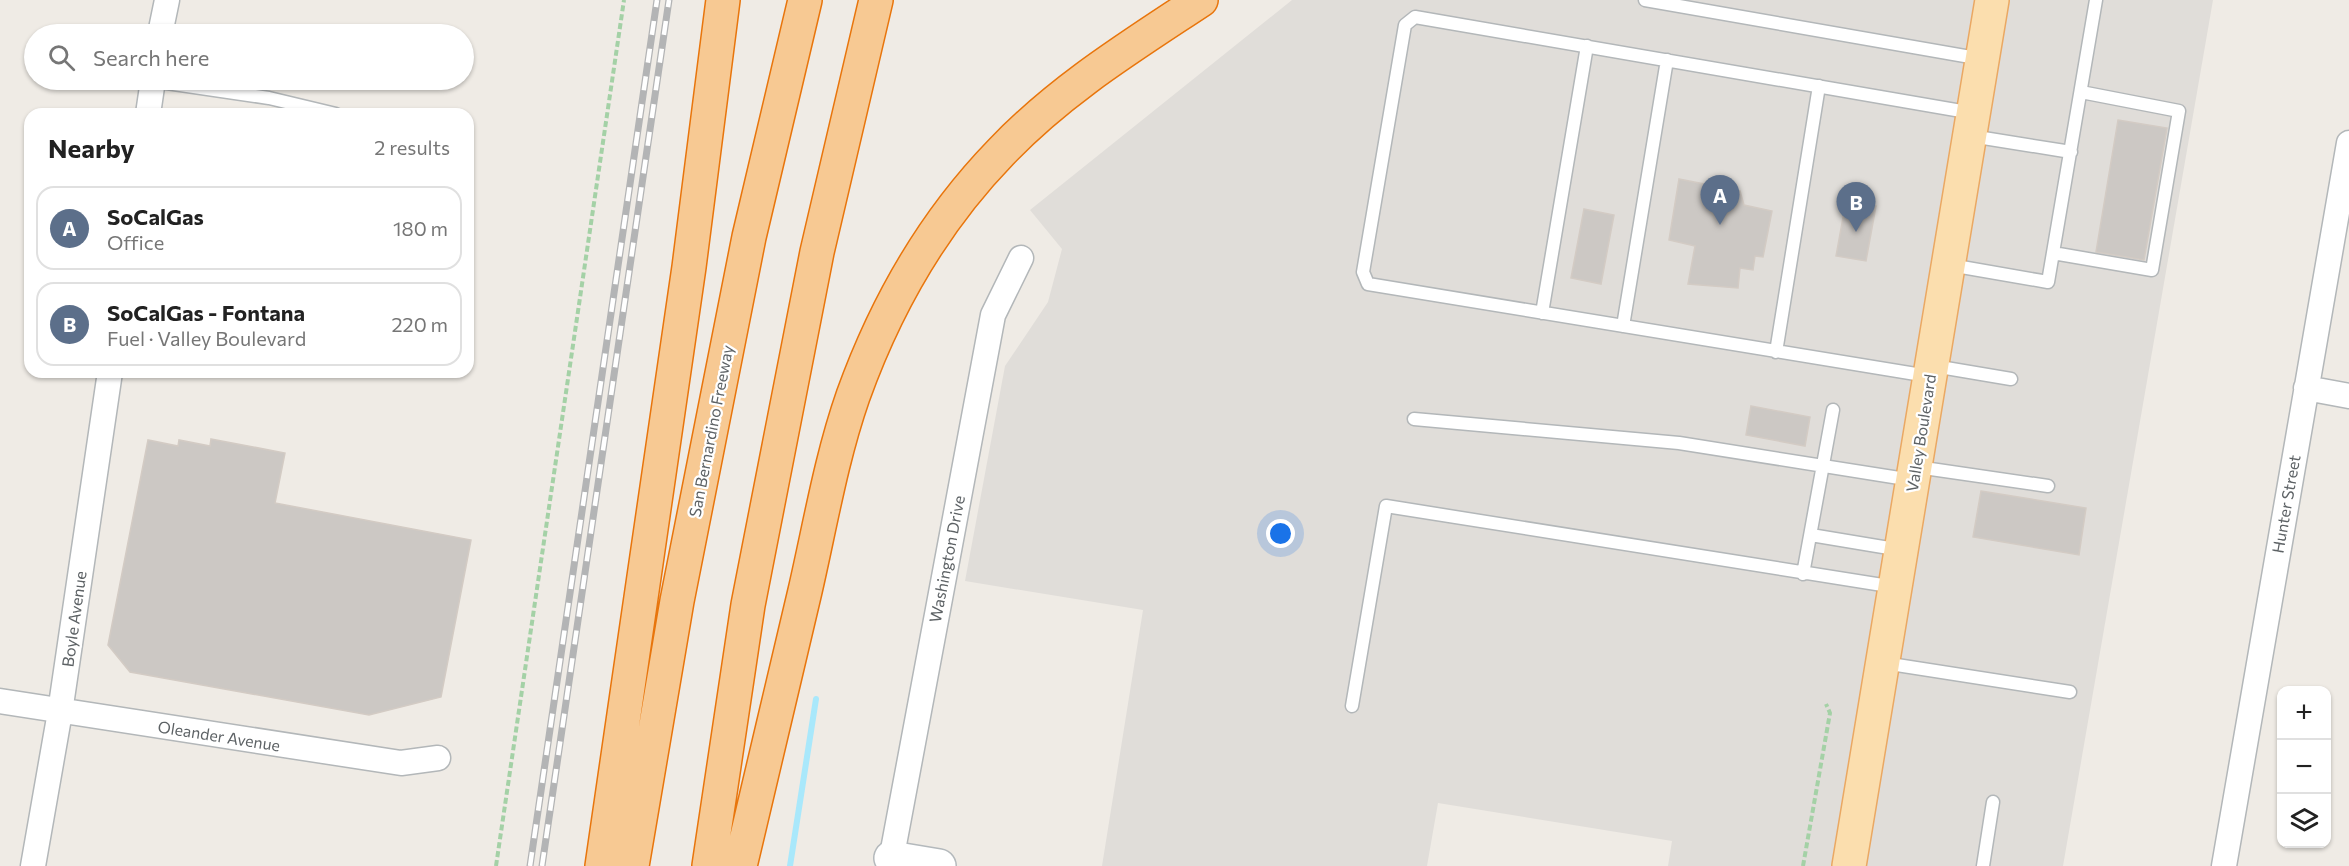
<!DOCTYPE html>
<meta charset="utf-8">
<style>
body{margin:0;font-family:Commissioner,sans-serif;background:#f2f2f2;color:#222}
.controls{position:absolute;right:18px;bottom:18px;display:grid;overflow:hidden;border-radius:12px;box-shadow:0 2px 4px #0004}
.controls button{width:54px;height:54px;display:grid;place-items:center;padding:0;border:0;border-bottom:2px solid #e0e0e0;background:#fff;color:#222;font:30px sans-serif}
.you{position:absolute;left:1281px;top:534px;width:21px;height:21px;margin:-15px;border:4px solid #fff;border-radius:50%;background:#1a73e8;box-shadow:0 0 0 9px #1a73e833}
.badge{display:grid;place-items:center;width:39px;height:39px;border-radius:50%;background:#e0394f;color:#fff;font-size:20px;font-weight:700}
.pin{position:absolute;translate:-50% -50px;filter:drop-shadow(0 2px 3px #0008)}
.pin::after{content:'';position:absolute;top:32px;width:21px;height:18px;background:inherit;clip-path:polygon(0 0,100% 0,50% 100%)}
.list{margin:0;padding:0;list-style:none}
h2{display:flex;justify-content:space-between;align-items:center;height:78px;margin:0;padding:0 24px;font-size:26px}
h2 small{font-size:20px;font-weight:400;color:#767676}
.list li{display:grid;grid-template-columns:39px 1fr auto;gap:18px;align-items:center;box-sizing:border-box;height:84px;margin:0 12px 12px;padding:0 12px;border:2px solid #e0e0e0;border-radius:18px}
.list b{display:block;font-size:22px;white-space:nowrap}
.list p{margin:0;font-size:20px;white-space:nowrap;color:#767676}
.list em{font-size:20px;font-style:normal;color:#767676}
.icon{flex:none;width:33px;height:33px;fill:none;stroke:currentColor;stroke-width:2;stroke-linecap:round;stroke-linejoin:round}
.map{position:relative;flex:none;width:2349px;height:866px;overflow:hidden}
.search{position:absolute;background:#fff;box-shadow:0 2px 4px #0004;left:24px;top:24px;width:450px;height:66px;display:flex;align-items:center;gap:15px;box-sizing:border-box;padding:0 21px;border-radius:33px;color:#767676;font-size:22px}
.panel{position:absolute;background:#fff;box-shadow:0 2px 4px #0004;left:24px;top:108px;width:450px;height:270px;border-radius:18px}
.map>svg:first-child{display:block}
.industrial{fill:#e0ddd9}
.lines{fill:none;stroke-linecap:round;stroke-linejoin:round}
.stream{stroke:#a9e8fb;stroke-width:6}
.building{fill:#ccc8c4;stroke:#d3cbc4;stroke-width:1.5}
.lane-casing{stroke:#b3b7b9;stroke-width:15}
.street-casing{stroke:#b3b7b9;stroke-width:27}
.secondary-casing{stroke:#b4b9bc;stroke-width:36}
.primary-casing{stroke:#eaa863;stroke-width:36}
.highway-casing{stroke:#e8750c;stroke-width:36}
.path{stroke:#a4d1a6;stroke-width:4;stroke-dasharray:6 3;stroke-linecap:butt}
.lane{stroke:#fff;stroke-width:12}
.street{stroke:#fff;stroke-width:24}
.secondary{stroke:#fff;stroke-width:33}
.primary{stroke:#fbdeae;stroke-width:33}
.highway{stroke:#f7c993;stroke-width:33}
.rail-casing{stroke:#b3b4b5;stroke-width:7}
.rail{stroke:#fff;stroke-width:4.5;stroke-dasharray:14;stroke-linecap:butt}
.labels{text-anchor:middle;stroke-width:4.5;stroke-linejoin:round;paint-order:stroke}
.street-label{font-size:16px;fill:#5d6265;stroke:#fff}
</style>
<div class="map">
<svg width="2349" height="866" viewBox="0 0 2349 866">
<rect width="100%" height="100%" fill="#efebe5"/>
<path class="industrial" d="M1292,0H2213L2063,866H1668L1672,841L1438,803L1427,866H1102L1143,610L965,581L1005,366L1048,302L1062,249L1030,210Z"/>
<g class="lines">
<path class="stream" d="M790,866L816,699"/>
</g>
<path class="building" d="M2118,120L2167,128L2144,260L2096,252Z
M1679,179L1740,191L1744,205L1772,211L1763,257L1755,256L1753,270L1740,268L1738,288L1688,284L1695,246L1669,240Z
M1846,201L1876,206L1866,261L1836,256Z
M1584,209L1614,215L1601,284L1571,278Z
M1751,406L1810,417L1805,446L1746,435Z
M211,439L285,453L275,503L471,540L441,697L369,715L130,672L108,645L148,440L178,446L179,440L210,446Z
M1981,491L2086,508L2079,555L1973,537Z"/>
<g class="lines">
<g class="lane-casing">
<path id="lane" d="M1645,0L1982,59
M153,81L269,98L336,114
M1971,136L2071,152
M2053,253L2152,270L2179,111L2081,92
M1950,265L2048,282L2096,0
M1542,313L1587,46
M1623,326L1667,60
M1776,352L1819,86
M1934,366L2011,379
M1928,376L1368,284L1363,272L1405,25L1415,17L1973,113
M1414,419L1679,443L1912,480
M1917,467L2048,486
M1811,535L1901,550
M1803,574L1833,410
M1884,663L2070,692
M1352,706L1386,506L1895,587
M1983,866L1993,802"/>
</g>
<g class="street-casing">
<path id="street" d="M160,34L167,0
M148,114L153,80
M2306,388L2349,396
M0,701L401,763L438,758
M33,866L60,712L110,372
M890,866L993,315L1021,258
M2224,866L2349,143"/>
</g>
<g class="secondary-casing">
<path id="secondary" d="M891,858L939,866"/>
</g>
<g class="primary-casing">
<path id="primary" d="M1849,866L1992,0"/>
</g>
<g class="highway-casing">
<path id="highway" d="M602,866L689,267L723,0
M632,866L677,601L749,237L805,0
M709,866L748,605L817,252L876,0
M740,866C762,774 783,683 805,591C820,526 831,459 853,396C885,307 934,221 1001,152C1060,90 1130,47 1201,0"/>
</g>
<path class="path" d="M496,866L624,0
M1803,866L1830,713L1826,704"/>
<use href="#lane" class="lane"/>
<use href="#street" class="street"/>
<use href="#secondary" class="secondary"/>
<use href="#primary" class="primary"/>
<use href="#highway" class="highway"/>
<g class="rail-casing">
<path id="rail" d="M530,866L657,0
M542,866L669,0"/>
</g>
<use href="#rail" class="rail"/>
</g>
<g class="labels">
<g class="street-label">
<text transform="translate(711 431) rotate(-79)" y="6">San Bernardino Freeway</text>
<text transform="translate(1921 433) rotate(-81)" y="6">Valley Boulevard</text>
<text transform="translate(2286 504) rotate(-80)" y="6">Hunter Street</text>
<text transform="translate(947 559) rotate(-79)" y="6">Washington Drive</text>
<text transform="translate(74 619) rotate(-82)" y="6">Boyle Avenue</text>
<text transform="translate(219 736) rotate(9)" y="6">Oleander Avenue</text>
</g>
</g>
</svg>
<div class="controls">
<button>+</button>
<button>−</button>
<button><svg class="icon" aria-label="layers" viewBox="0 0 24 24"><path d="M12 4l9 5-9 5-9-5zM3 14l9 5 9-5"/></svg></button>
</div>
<div class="you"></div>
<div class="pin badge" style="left:1720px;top:225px;background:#5c6f8a">A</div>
<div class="pin badge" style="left:1856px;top:232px;background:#5c6f8a">B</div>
<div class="search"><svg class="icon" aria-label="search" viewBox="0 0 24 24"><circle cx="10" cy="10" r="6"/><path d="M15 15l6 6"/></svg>Search here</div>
<section class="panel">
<h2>Nearby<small>2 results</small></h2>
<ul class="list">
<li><span class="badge" style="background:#5c6f8a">A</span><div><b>SoCalGas</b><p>Office</p></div><em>180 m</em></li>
<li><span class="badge" style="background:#5c6f8a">B</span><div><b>SoCalGas - Fontana</b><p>Fuel · Valley Boulevard</p></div><em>220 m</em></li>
</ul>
</section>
</div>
